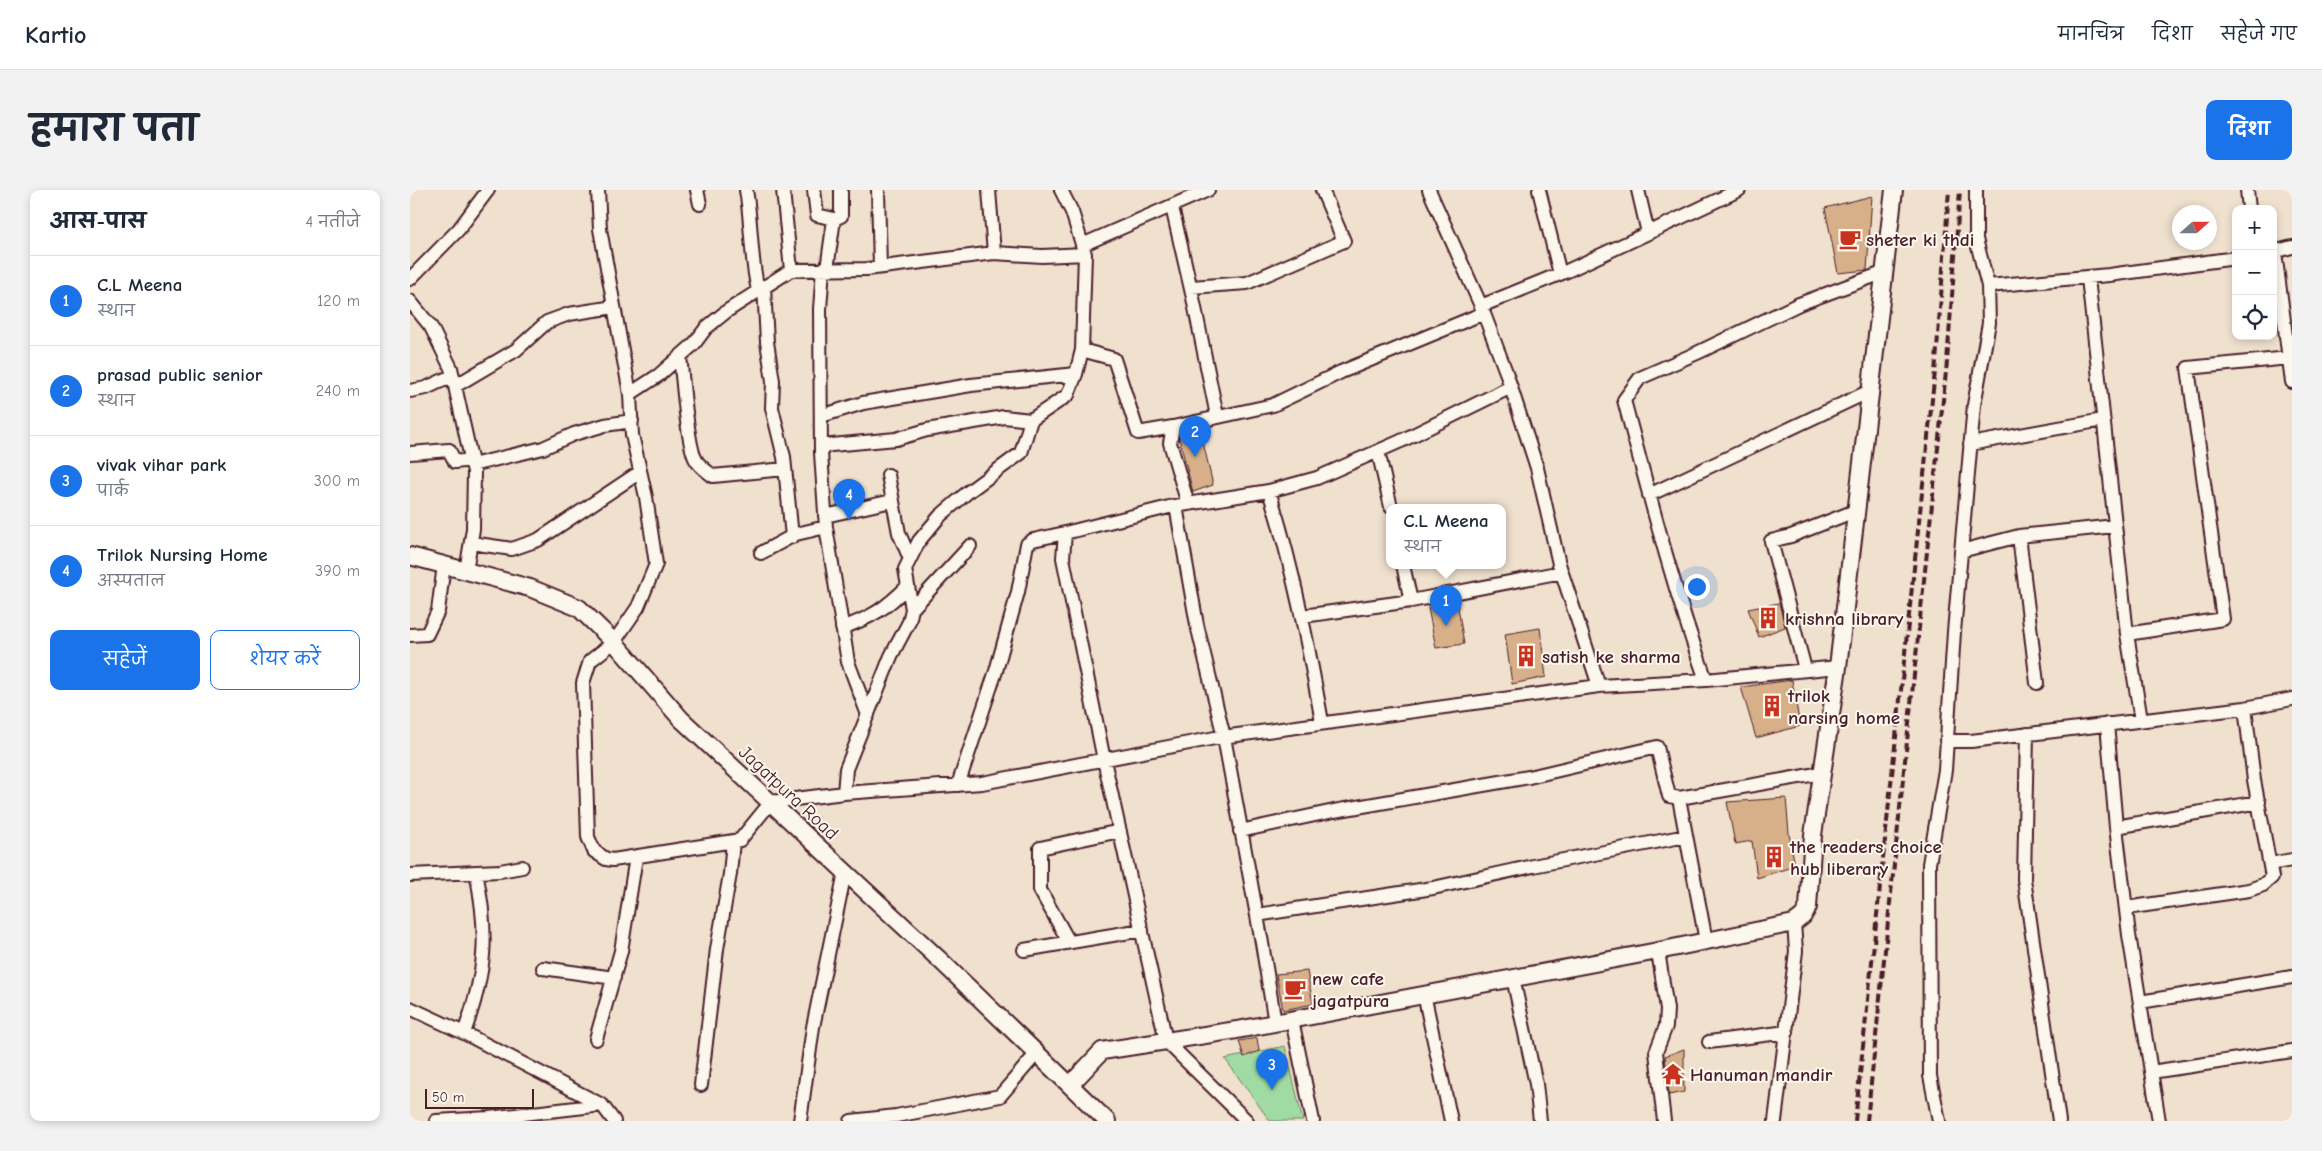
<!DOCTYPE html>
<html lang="hi">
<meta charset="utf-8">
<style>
body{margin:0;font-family:"Comic Neue","Playpen Sans Deva",sans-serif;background:#f2f2f3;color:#1f2937}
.controls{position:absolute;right:15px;top:15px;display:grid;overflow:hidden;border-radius:10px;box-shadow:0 2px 8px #0003}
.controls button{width:45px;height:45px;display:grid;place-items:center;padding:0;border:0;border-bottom:1px solid #e0e1e3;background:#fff;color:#1f2937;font:25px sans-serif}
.compass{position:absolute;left:1762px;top:15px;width:45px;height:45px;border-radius:50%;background:#fff;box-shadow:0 2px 8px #0003;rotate:69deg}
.scale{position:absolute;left:15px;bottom:12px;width:109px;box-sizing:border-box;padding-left:5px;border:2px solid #4a1f2b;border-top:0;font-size:14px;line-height:18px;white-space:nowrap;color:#4a1f2b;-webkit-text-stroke:4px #fbf7ec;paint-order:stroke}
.you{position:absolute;left:1286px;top:396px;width:18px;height:18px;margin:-12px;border:4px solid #fff;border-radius:50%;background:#1a73e8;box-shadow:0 0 0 8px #1a73e833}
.badge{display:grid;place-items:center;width:32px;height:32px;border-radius:50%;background:#1a73e8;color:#fff;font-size:16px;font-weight:700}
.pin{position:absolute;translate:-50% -41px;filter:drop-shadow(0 1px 2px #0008)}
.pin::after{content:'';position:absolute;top:26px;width:18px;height:15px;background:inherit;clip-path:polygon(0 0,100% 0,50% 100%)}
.popup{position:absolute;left:976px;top:314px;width:120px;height:65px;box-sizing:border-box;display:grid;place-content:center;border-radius:10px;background:#fff;filter:drop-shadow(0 1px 4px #0005);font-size:16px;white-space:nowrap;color:#747a83}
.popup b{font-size:19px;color:#1f2937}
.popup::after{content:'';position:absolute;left:50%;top:100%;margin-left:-10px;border:10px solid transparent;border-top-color:#fff}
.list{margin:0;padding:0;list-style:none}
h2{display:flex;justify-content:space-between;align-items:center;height:65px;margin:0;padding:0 20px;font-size:21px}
h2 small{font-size:16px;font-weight:400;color:#747a83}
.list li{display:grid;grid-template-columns:32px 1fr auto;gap:15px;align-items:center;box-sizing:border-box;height:90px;padding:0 20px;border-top:1px solid #e0e1e3}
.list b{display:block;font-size:19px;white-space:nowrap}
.list p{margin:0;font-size:16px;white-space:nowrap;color:#747a83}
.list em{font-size:16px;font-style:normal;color:#747a83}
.actions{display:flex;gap:10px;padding:15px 20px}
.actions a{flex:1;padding:11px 0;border:1px solid #1a73e8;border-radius:10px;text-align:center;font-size:18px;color:#1a73e8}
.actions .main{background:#1a73e8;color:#fff}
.icon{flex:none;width:28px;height:28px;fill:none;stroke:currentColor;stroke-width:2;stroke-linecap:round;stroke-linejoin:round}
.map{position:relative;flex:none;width:1882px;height:931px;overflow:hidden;border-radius:10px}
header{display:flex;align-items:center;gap:30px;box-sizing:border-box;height:70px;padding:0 25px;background:#fff;border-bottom:1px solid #e0e1e3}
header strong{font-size:24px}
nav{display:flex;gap:28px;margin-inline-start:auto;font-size:18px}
.intro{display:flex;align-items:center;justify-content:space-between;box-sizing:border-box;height:120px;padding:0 30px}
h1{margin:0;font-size:35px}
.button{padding:12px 22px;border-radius:10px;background:#1a73e8;color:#fff;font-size:18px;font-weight:700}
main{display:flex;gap:30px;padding:0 30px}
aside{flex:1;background:#fff;border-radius:10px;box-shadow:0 2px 8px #0003}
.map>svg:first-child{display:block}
.green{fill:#9fdba2;stroke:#747d66}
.building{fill:#d7af88;stroke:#4a1f2b}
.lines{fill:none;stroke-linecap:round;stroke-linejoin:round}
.minor-casing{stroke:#4a1f2b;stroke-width:16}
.tertiary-casing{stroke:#4a1f2b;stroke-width:20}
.minor{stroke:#fbf7ec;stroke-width:12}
.tertiary{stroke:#fbf7ec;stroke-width:16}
.rail{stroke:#4a1f2b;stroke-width:4;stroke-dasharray:8 4;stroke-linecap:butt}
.labels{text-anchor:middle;stroke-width:4;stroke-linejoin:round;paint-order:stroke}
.poi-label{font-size:19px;font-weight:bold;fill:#4a1f2b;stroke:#fbf7ec;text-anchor:start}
.street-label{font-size:19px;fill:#4a1f2b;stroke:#fbf7ec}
</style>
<header>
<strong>Kartio</strong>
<nav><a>मानचित्र</a><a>दिशा</a><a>सहेजे गए</a></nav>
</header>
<div class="intro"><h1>हमारा पता</h1><a class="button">दिशा</a></div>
<main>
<aside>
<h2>आस-पास<small>4 नतीजे</small></h2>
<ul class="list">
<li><span class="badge">1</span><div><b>C.L Meena</b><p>स्थान</p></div><em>120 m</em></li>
<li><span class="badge">2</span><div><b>prasad public senior</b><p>स्थान</p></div><em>240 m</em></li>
<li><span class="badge">3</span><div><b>vivak vihar park</b><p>पार्क</p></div><em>300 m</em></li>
<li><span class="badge">4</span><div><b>Trilok Nursing Home</b><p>अस्पताल</p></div><em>390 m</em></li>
</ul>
<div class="actions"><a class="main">सहेजें</a><a>शेयर करें</a></div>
</aside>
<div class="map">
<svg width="1882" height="931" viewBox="0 0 1882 931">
<rect width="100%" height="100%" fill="#f0e1ce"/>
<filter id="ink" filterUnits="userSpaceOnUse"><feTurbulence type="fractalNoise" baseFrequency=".02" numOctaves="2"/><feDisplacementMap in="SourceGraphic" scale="10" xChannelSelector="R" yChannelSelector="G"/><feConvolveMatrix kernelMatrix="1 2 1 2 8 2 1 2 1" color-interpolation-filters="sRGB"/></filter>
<g filter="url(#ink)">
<path class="green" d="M875,856L893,931H860L815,869Z"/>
<path class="building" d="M1462,6L1457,80L1428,83L1415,18Z
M790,239L803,295L783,302L769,248L770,244Z
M1047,411L1054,454L1026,458L1018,418Z
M1369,413L1375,437L1349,447L1338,419Z
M1130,438L1136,487L1102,494L1095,444Z
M1382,490L1390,536L1346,548L1331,497Z
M1376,608L1379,643L1385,676L1347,688L1342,651L1325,654L1317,612Z
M897,781L903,814L873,820L866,784Z
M847,848L849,861L834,867L829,851Z
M1274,859V902L1259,905L1255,866Z"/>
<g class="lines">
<g class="minor-casing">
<path id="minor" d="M188,0L190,39L220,204L222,245L236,307L246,374L228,417L204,452L180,471L173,493L178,647L184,661L196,669L203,670L330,650L361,612L434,603L572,593L805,548L1189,496
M287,0L290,14
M336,0C342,33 340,67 348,100
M373,0L381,80
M404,0L407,25L424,29
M468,0L470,77
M579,0L584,63
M1019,0L1071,116L1096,182L1127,278L1149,374L1189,496L1296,490L1428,477
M1129,0L1150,84
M1228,0L1238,43L1329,0
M1837,0L1839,19
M762,17L783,108L807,226
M672,55L798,0
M1863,62L1882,57
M1865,62L1882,192
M413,79L410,119L411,263L416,337L438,472L458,525
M417,79L424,29L431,26V0
M1678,88L1717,444
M0,89L49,39L78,0
M354,96L357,152L363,191L362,218L374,267L382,347
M1578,96L1699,85L1826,68
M781,97L837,93L934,51L912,0
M0,111L21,137L41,178L64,282L63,339L56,381
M1071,116L1157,81L1238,43
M672,160L704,169L728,243L763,237
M270,167C273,188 277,256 286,270C290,277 297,281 303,286L375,279
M45,196L106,160L137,132L159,124L204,117
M0,201L16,198L42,186
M220,204L249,185L284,154L296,138L317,121L381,80L457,79L584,63L632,66L675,64
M411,226L453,213L561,195L666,184
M1560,254L1693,230
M411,256L486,249L517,240L594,227L621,230
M968,261L981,317
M0,263L39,260L45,272L61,270
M62,275L133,258L164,244L195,235L222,231
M478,285L489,343L500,369
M859,301C883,377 898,454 912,532
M1239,305L1462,200
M778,314L760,253L763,237L863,215L931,182L1074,123
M766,316L787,435L814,547L852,753L865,833
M415,326L482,311
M61,353L102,359L128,350L230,282
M1551,361L1609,346
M351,363L386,344L416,337
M993,375L1001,411
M502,419L560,356
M893,426L1001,411L1152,382
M432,438C462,427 475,419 498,396
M0,445L17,444L28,421L34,375
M1395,479L1361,351L1381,346L1445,321
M1296,490C1263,398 1239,304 1214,210L1230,188L1287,163L1389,114L1475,82
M1627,493L1609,346L1705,336
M1731,530L1717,444L1813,429L1778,178L1879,168
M1697,534L1706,637L1719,745L1749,931
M1617,544L1614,689L1649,931
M1536,551H1561L1835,518L1882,509
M548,595L586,481L608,402L617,354L623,350L655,343
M434,603L436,579L481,466L499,432L502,419L495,379L509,351L530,326L558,302L611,263L621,230L658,205L666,184L672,160L675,64L662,22L651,0
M1706,637L1849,612
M830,641L924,621L1119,587L1247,557L1259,606L1269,608
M1860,674L1882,670
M0,685L90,681L112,677
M1716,718L1839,700L1853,695L1862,687L1844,590L1835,518
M847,725L1023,698L1123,676L1276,646
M1296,751L1269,608L1412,583
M659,752L630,700V658L710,641
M614,760L732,740
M1248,761L1257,819L1256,836L1246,862L1254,931
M133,778L204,788
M1103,788L1126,894L1130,931
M1014,804L1041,931
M1730,812L1882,787
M0,818L54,843L192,915L204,931
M882,830L903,931
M54,843C76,782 79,746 66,682
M186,849L211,761L226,667
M1299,852L1377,842
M1741,882L1882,861
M291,895L307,759L320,684L323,651
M26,931L79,928L192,915
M390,931L403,837L435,682
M441,931L486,926L590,906L627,863
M837,931L756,851L694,570L653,368L655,343L759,317L859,301L907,288L991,251L1101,197
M1365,931L1386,761L1384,733
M1529,931L1520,886L1519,674L1535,580L1544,442L1564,215L1579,133L1578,96L1566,49V0"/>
</g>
<g class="tertiary-casing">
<path id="tertiary" d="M0,366L120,398L169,418L204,452L271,529L531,771L697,931
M660,895L692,861L827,840L1248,761L1384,733L1393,726L1398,717L1403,645L1428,477L1484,0"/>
</g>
<use href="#minor" class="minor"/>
<use href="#tertiary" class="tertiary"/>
<path class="rail" d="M1445,931L1526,172L1539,0
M1457,931L1537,172L1550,0"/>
</g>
</g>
<defs>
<g id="cafe-bare" transform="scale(1.725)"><path d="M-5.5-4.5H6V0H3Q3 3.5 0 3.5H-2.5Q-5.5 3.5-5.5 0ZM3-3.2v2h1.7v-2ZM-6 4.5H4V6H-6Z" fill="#c8321e" stroke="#fbf7ec" stroke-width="2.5" paint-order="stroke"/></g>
<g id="building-bare" transform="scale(1.725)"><path d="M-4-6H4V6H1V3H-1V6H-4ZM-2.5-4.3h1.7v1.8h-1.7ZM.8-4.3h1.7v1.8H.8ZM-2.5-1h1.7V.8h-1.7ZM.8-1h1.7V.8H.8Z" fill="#c8321e" stroke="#fbf7ec" stroke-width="2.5" paint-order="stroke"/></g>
<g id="temple-bare" transform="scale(1.725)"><path d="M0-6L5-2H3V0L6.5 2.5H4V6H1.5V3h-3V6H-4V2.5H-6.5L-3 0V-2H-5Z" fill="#c8321e" stroke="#fbf7ec" stroke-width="2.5" paint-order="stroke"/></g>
</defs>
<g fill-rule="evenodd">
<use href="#cafe-bare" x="1440" y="49"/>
<use href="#building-bare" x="1358" y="428"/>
<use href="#building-bare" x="1116" y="466"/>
<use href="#building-bare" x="1362" y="516"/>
<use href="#building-bare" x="1364" y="667"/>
<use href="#cafe-bare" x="885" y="799"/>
<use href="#temple-bare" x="1263" y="884"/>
</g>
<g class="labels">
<g class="poi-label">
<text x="1456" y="56">sheter ki thdi</text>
<text x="1375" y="435">krishna library</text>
<text x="1132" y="473">satish ke sharma</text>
<text x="1378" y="512">trilok<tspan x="1378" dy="22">narsing home</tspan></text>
<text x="1380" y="663">the readers choice<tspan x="1380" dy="22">hub liberary</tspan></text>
<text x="902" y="795">new cafe<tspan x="902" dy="22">jagatpura</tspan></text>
<text x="1280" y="891">Hanuman mandir</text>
</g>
<g class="street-label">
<text transform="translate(379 602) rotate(43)" y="7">Jagatpura Road</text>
</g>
</g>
</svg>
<div class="controls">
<button>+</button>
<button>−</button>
<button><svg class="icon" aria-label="locate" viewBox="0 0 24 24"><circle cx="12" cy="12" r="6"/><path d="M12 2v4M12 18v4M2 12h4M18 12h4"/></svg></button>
</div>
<svg class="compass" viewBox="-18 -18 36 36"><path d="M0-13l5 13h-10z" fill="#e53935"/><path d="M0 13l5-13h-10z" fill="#747a83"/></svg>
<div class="scale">50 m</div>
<div class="you"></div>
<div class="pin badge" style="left:1036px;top:436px">1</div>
<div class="popup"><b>C.L Meena</b>स्थान</div>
<div class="pin badge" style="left:785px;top:267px">2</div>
<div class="pin badge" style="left:862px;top:900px">3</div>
<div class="pin badge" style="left:439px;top:330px">4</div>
</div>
</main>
